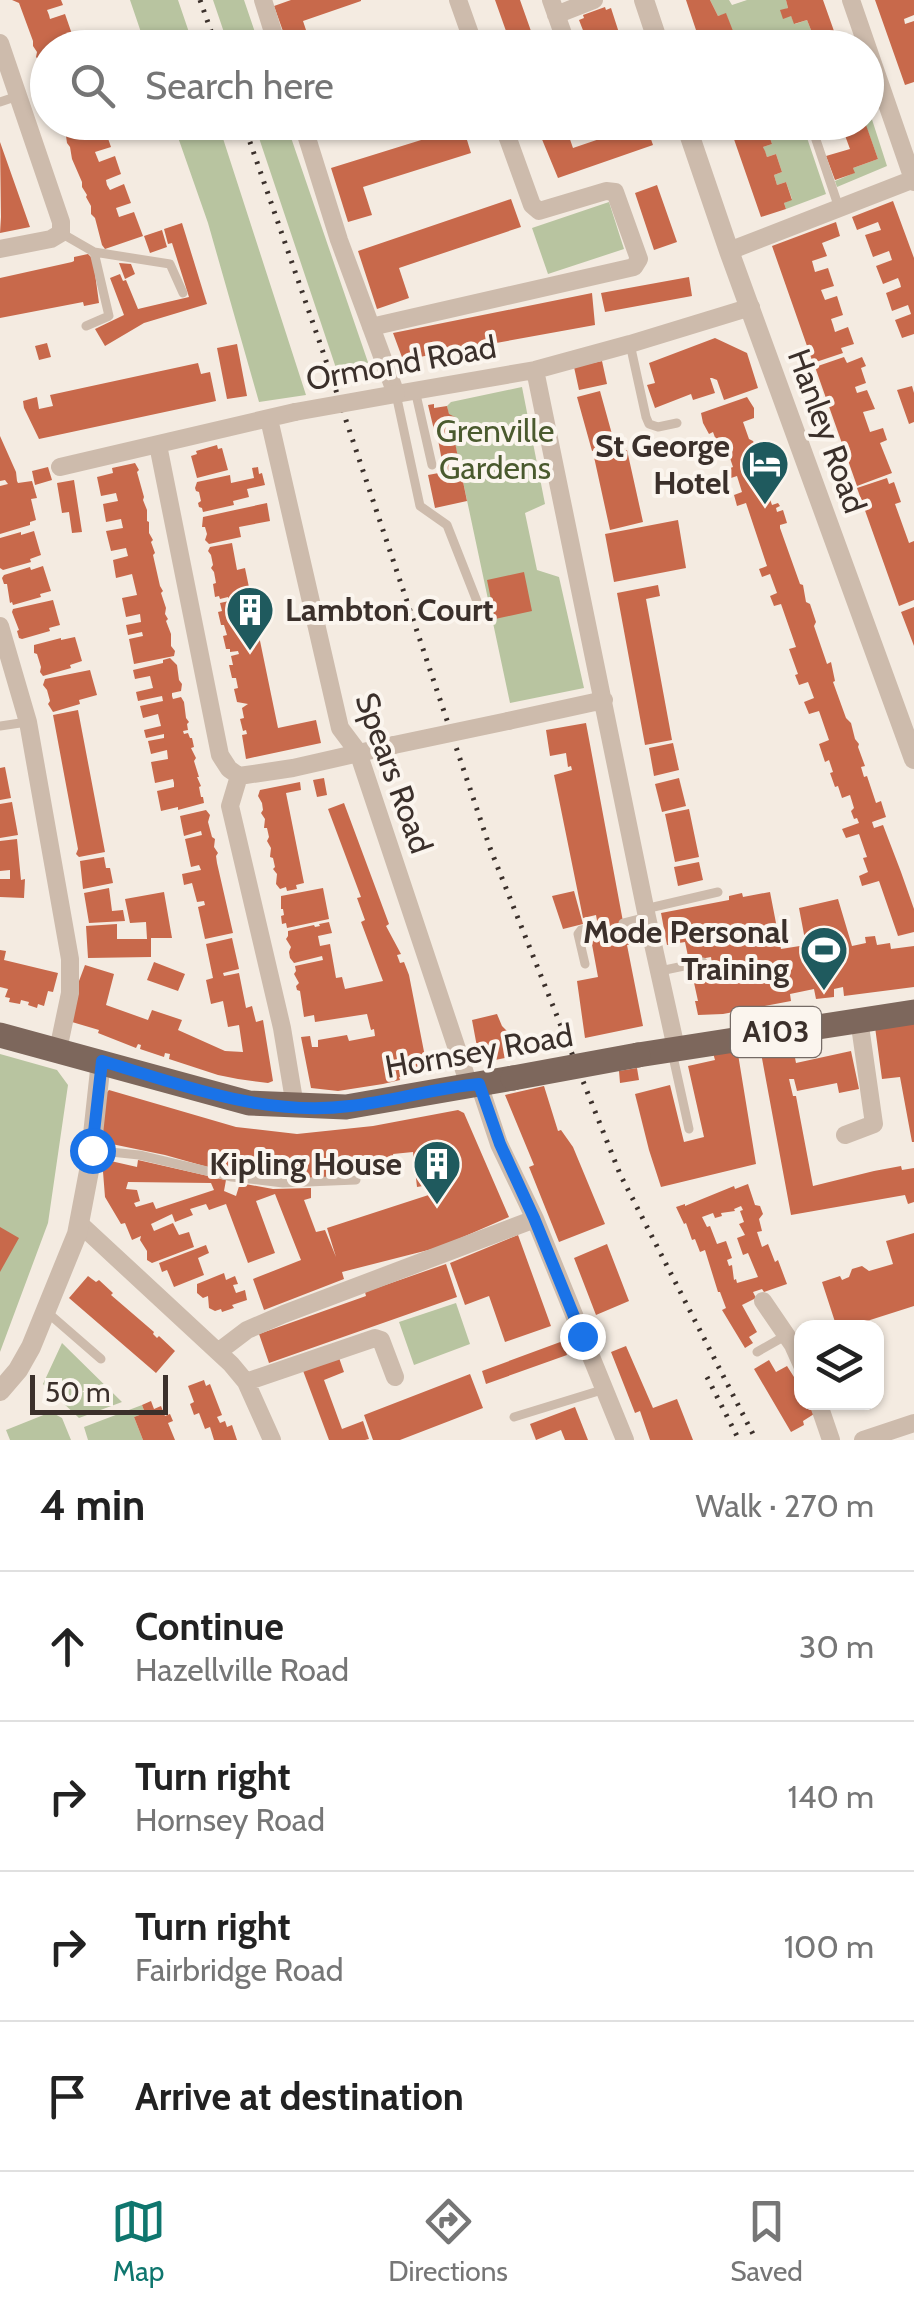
<!DOCTYPE html>
<meta charset="utf-8">
<style>
body{margin:0;font-family:Cabin,sans-serif;background:#f2f2f2;color:#222}
.controls{position:absolute;right:30px;bottom:30px;display:grid;overflow:hidden;border-radius:20px;box-shadow:0 2px 8px #0004}
.controls button{width:90px;height:90px;display:grid;place-items:center;padding:0;border:0;border-bottom:2px solid #e0e0e0;background:#fff;color:#222;font:50px sans-serif}
.scale{position:absolute;left:30px;bottom:25px;width:138px;box-sizing:border-box;padding-left:10px;border:5px solid #3b302b;border-top:0;font-size:28px;line-height:35px;white-space:nowrap;color:#3b302b;-webkit-text-stroke:8px #fbf5ee;paint-order:stroke}
.stop{position:absolute;width:30px;height:30px;margin:-22px;border:8px solid #1a73e8;border-radius:50%;background:#fff}
.stop.end{background:#1a73e8;border-color:#fff;box-shadow:0 2px 10px #0008}
.list{margin:0;padding:0;list-style:none}
h2{display:flex;justify-content:space-between;align-items:center;height:130px;margin:0;padding:0 40px;font-size:42px}
h2 small{font-size:32px;font-weight:400;color:#767676}
.list li{display:grid;grid-template-columns:65px 1fr auto;gap:30px;align-items:center;box-sizing:border-box;height:150px;padding:0 40px;border-top:2px solid #e0e0e0}
.list b{display:block;font-size:38px;white-space:nowrap}
.list p{margin:0;font-size:32px;white-space:nowrap;color:#767676}
.list em{font-size:32px;font-style:normal;color:#767676}
.icon{flex:none;width:55px;height:55px;fill:none;stroke:currentColor;stroke-width:2;stroke-linecap:round;stroke-linejoin:round}
.map{position:relative;flex:none;width:914px;height:1440px;overflow:hidden}
.search{position:absolute;background:#fff;box-shadow:0 2px 8px #0004;left:30px;right:30px;top:30px;height:110px;display:flex;align-items:center;gap:25px;box-sizing:border-box;padding:0 35px;border-radius:55px;color:#767676;font-size:38px}
.sheet{height:730px;background:#fff}
nav{display:flex;justify-content:space-around;align-items:center;box-sizing:border-box;height:140px;border-top:2px solid #e0e0e0;background:#fff;font-size:28px;color:#767676}
nav a{display:grid;justify-items:center;gap:5px}
nav .on{color:#0f766e}
.map>svg:first-child{display:block}
.green{fill:#b8c4a0}
.building{fill:#c8694b;fill-rule:evenodd}
.lines{fill:none;stroke-linecap:round;stroke-linejoin:round}
.service{stroke:#cdbbac;stroke-width:9}
.minor{stroke:#cdbbac;stroke-width:18}
.tertiary{stroke:#cdbbac;stroke-width:20}
.primary{stroke:#7d675c;stroke-width:25}
.rail{stroke:#3b302b;stroke-width:5;stroke-dasharray:2.5 8;stroke-linecap:butt}
.minor-bridge{stroke:#cdbbac;stroke-width:18}
.primary-bridge{stroke:#7d675c;stroke-width:25}
.route{stroke:#1a73e8;stroke-width:12}
.labels{text-anchor:middle;stroke-width:8;stroke-linejoin:round;paint-order:stroke}
.shield{fill:#fbf5ee;stroke:#756b66;stroke-width:2.5}
.shield-label{font-size:30px;font-weight:bold;fill:#3b302b}
.street-label{font-size:32px;fill:#3b302b;stroke:#fbf5ee}
.park-label{font-size:32px;fill:#4a5a2e;stroke:#fbf5ee}
.poi-label{font-size:32px;font-weight:bold;fill:#3b302b;stroke:#fbf5ee;text-anchor:end}
</style>
<div class="map">
<svg width="914" height="1440" viewBox="0 0 914 1440">
<rect width="100%" height="100%" fill="#f4ebe1"/>
<path class="green" d="M130,0H178L194,47H146Z
M213,0H244L260,47H229Z
M710,0H729L732,5L747,0H786L788,8L781,11L791,16L795,24L807,20L811,30L798,34L802,47H739L736,42L728,44L724,34L732,31L726,14L718,16Z
M867,104L887,166L837,187L835,181L854,173L853,168L878,159L865,123Z
M173,123H218L306,395L259,402L208,223Z
M254,123H286L372,374L340,380Z
M755,123H802L826,194L786,209L784,203L792,199L786,182L777,185L774,175L782,172L776,154L767,157L763,147L772,144L766,126L757,129Z
M609,202L624,249L548,274L532,228Z
M522,387L545,504L525,513L537,570L559,577L584,688L510,703L447,406L451,402Z
M0,1054L57,1070L68,1085L48,1223L0,1352Z
M456,1303L470,1344L414,1365L399,1322Z
M62,1343L122,1402L79,1418L43,1384Z
M142,1405L145,1413L134,1417L143,1440H88L84,1427Z
M51,1412L62,1418L71,1440H10L6,1430Z"/>
<path class="building" d="M12,0H61L63,5L47,10L49,15L50,19L65,14L73,37L58,43L60,48H48V79L43,77L41,63L36,57L37,52L33,46V41L19,3Z
M291,0H361V1L303,21L312,48H289L274,6Z
M495,0H520L537,48H512Z
M686,0H710L718,16L726,13L733,31L724,34L728,44L736,42L739,48H702Z
M786,0H823L840,48H802L798,34L811,30L807,20L794,24L791,16L783,19L780,10L788,8Z
M875,0H914V15L904,19L905,24L914,21V82L905,85Z
M605,7L606,10L611,8L621,39L625,41L626,44L623,48H578L576,41L586,38L579,20L584,18L583,15Z
M61,122H86L89,132L104,127L111,147L95,152L99,162L115,156L121,174L106,180L107,185L110,190L124,184L131,203L116,208L119,217L134,212L143,236L105,249L102,245L95,218L91,214V206L86,197L87,195L82,187V182L72,159L70,147L67,143L66,136L62,131Z
M315,122H339L343,133L322,140Z
M538,122H564L573,148L623,131L620,122H645L653,145L558,178L541,137H543Z
M728,122H755L757,129L766,126L772,144L763,147L765,151L767,157L776,154L782,172L774,175L777,185L786,182L792,200L784,203L786,209L761,217Z
M840,122H865L878,159L853,168L855,173L835,180L826,156L850,149Z
M463,127L471,153L363,187L372,215L348,222L331,168Z
M0,142L30,227L0,233L1,217Z
M657,185L677,242L654,250L635,193Z
M511,199L521,227L399,268L409,298L377,309L358,251Z
M893,201L914,258V334L902,338L895,320L911,314L908,305L892,311L886,293L901,287L900,283L898,278L883,284L876,266L892,260L889,251L873,257L865,235L881,230L878,222L857,230L852,217Z
M836,222L840,236L822,243L827,256L812,261L815,272L828,268L834,286L821,290L825,300L837,296L843,315L831,319L833,325L835,332L848,327L854,344L841,348L843,353L813,363L772,246Z
M182,223L207,304L144,323L105,346L95,329L124,315L110,278L120,274L123,281L126,280L138,309L189,297L172,243L168,244L164,229Z
M162,230L167,247L150,253L144,236Z
M88,254L93,259L99,303L84,306L83,302L0,318V278L72,262L74,261V257Z
M119,263L131,264L135,274L125,279Z
M689,277L692,296L605,312L601,293Z
M592,293L595,325L403,360L393,333Z
M715,338L747,353L758,388L724,400L717,380L712,378H710L715,393L693,400L691,394L655,408L647,385L655,383L649,363Z
M47,343L51,357L39,360L35,346Z
M237,344L247,396L227,399L217,348Z
M844,357L847,363L862,357L866,366L861,368L866,383L855,387L857,393L867,390L875,409L863,412L870,432L883,428L887,440L880,443L892,473L857,486L815,367Z
M602,361L607,384L579,390L574,367Z
M198,363L201,374L210,372L216,401L39,439L24,408L23,401L37,397L39,409L53,406L50,395Z
M912,386L914,393V422L909,424L897,390Z
M600,391L615,445L592,451L577,397Z
M747,397L754,408V418L743,422L749,439L753,441L754,443L751,444L757,453L756,458L772,505L778,503L780,506L776,508L777,512L783,510L787,523L780,525V528L800,584L803,585L806,602L810,604L816,622L814,626L827,664L831,662L835,681L833,682L846,718L851,723L855,739L859,744L858,747L865,766L861,767L864,777L867,776L876,803L881,801L886,817L872,822L874,828L883,825L901,872L914,909V932L898,936L879,881L862,886L859,876L868,872L863,858L867,857L859,834L846,838L842,829L859,823L857,818L854,819L851,811L854,808L850,795L842,798L838,786L835,787L830,773L833,772L829,760L825,762L819,744L829,740L819,711L809,714L804,702L814,698L808,682L799,685L795,675L798,674L789,649L796,647L781,604L774,606L770,596L777,593L770,574L762,577L759,569L767,566L746,503L737,506L734,495L742,492L737,476L728,479L725,470L733,467L730,458L722,460L715,448L717,443L713,432L709,434L703,423L701,413Z
M434,404V408L447,406L449,414L455,417L451,423L467,501L435,508L428,475L444,472L437,434H435L428,405Z
M0,436L16,472L17,481L18,483L32,481L37,498L31,499L36,520L30,522V525L0,534V486L8,484L5,480L0,481Z
M217,445L218,449L222,448L228,470L197,478L191,456L197,454L196,451Z
M627,450L643,522L610,530L594,457Z
M135,463L139,470L137,472L144,497L143,500L147,510V521L149,522V533L153,540L151,542L155,553L153,555L160,586L163,591L161,593L166,608L165,614L168,619L166,621L171,634V646L175,651L174,656L134,664L129,639L143,636L142,632L128,635L126,625L141,622L140,614L126,617L122,598L137,595L132,574L116,578L113,560L128,556L126,548L111,551L106,531L123,528L121,519L106,522L103,504L118,501L116,493L101,496L97,477L113,473L112,468Z
M48,467L52,480L35,485L32,471Z
M258,467L259,474L262,473L265,485L247,489L249,497L233,501L234,505L203,512L202,508L199,507L198,503L201,501L199,492L196,491L195,488L197,482L230,475L231,483L254,478L252,468Z
M887,478L889,484L894,482L901,502L895,504L909,543L914,541V600L899,606L857,488Z
M74,480L82,532L72,533L69,512L62,513L57,483Z
M267,503L270,521L239,527L241,537L209,544L205,540L207,534L205,527H202L203,517Z
M678,520L686,568L614,582L605,534Z
M34,531L41,555L30,559L31,562L3,570L0,568V538L21,532V535Z
M232,543L237,570L245,568L278,728L316,720L321,743L246,759L242,735L247,734L246,730L243,731L240,719L244,718L242,708L248,704L237,702L234,689L238,688L236,678H232L229,665H233L231,656L239,654L238,651L230,652V649H226L223,636L227,635L224,625H221L218,612L222,611L220,603L229,601L228,597L220,599L219,596L215,597L213,584L216,583L214,572L211,568L213,565L211,555L208,551L210,547Z
M43,566L51,591L40,594L41,597L13,605L12,602L10,603L7,584H4L2,578L4,575L30,567L31,570Z
M524,572L532,611L495,619L487,580Z
M658,585L660,596L646,599L672,740L645,745L617,593Z
M53,600L60,625L49,628L50,631L22,639L19,638L17,631L19,630L12,612L13,609Z
M914,607V646L901,612Z
M75,637L82,661L70,665L71,668L43,676L40,672L41,667L37,654L34,653V645L61,638V640Z
M170,658L177,665L179,680L182,684L181,691L172,693V696L173,699L181,697L184,702L186,718L189,722L187,724L188,730L183,731L184,734L188,733L190,738H192L194,747L191,748L196,758L194,761L199,777H197L201,786L199,787L201,797H203L204,803L178,810V807L161,811L157,791L174,787V783L173,779L155,783L151,762L168,759L167,750L151,754L148,741L164,738V734L146,738L144,730L161,726L158,714L143,718L140,706L163,701L162,696L138,701L136,692L153,688L150,676L135,679L133,670L163,663V660Z
M90,670L97,695L79,700L80,704L53,712L48,704L50,701L47,690L43,685L45,679Z
M78,710L105,852L79,857L76,854L78,849L53,715Z
M586,723L624,927L633,926L636,944L627,945L643,1026L585,1038L577,981L598,977L591,939L596,933L599,932L596,915L583,918L554,775L572,770L571,766L568,767L566,753L550,756L546,730Z
M673,743L679,770L654,776L649,748Z
M5,767L11,798L0,800V768Z
M324,778L327,795L317,797L313,780Z
M679,778L686,806L662,812L655,784Z
M300,782L301,790L286,793L304,883L296,885L297,889L287,891L286,887L280,889L276,884L277,874L273,869L275,867L273,858L270,857L271,848L267,841L269,837L267,828H264L265,819L261,813L263,810L262,803L258,796L260,790Z
M12,802L18,835L0,838V804Z
M344,803L389,924L386,926L401,954L397,955L400,963L404,962L409,975L428,1072L399,1077L400,1080L383,1084L338,1091L311,1088L301,1037L310,1036L312,1047H318V1040L347,1035L349,1041L375,1036L374,1029L371,1030L367,1014L315,1022L314,1015L304,1017L300,991L297,990L296,986L299,983L294,974L296,971L295,966L323,960L322,956L294,963L290,958L289,952L291,947L286,939L288,936V931L314,925L315,927L320,926L319,924L329,922L332,933L318,936L320,946L330,944L336,978L342,977L345,989L383,981L361,922L365,920L357,898L361,897L328,809Z
M689,809L699,857L675,862L665,814Z
M206,810L210,815L208,822L212,837L215,839L214,847L218,853L216,856L217,863L233,933L205,939L198,907L205,905L204,901L197,902L192,883L184,885L182,874L201,870L199,865L191,867L185,839L202,835L201,831L184,836L180,816Z
M17,839L21,880L25,879L24,898L0,897V879H10V870L0,871V841Z
M104,857L106,868H110L113,883L83,889L80,861Z
M699,862L703,880L678,886L674,867Z
M109,888L112,911L123,910L125,921L89,923L84,893Z
M323,888L329,919L287,928L286,923L282,924L281,916L284,915L283,909H281V896Z
M574,891L583,924L563,929L552,896Z
M164,892L172,938H151V957L88,958L86,926L117,924V939H147L146,922L130,923L125,899Z
M770,892L781,949L806,945L799,908L838,899L852,946L866,943L865,937L875,936L877,945L890,943L891,949L914,946V987L844,996L843,987L834,989V997L816,999L814,989L790,994L791,1001L723,1014L698,1015L695,1001H698L691,969L712,964L711,957L689,961L685,942L667,945L661,913L729,900V896L742,893L743,897Z
M232,938L239,969L223,973L224,976L239,973L246,1008L252,1006L256,1022L263,1020L273,1081L268,1083L238,1079L218,1075L169,1059L170,1054L165,1053L164,1057L140,1049L141,1045L138,1044L136,1048L98,1033L99,1030L72,1022L79,991V981L85,965L114,974L106,1005L148,1020L152,1010L182,1020L178,1030L225,1051L243,1052L239,1025L228,1027L223,1001L211,1004L206,980L213,978L206,944Z
M0,950L6,951L4,960L58,973L53,992L48,991L44,1006L38,1004L37,1008L28,1005L29,1002L21,1000L20,1004L9,1002L10,998L5,997L8,989L0,987Z
M154,962L185,974L178,991L147,980Z
M497,1014L502,1026L508,1032L515,1056L480,1063L472,1020Z
M914,1022V1142H912L900,1077L882,1079L875,1027Z
M793,1047L796,1063L851,1051L859,1089L839,1093L837,1083L797,1091L794,1079H789L793,1096H796L813,1186L874,1171L901,1166L902,1170L914,1168V1202L908,1204L905,1195L791,1215L761,1053Z
M737,1048L756,1164L661,1187L649,1150L635,1094L670,1085L684,1142L704,1137L688,1066L715,1060L713,1053Z
M637,1068L639,1080L620,1083L619,1071Z
M544,1086L558,1131L561,1130L573,1147L605,1224L559,1242L529,1167L534,1165L505,1095Z
M109,1090L236,1127L297,1134L373,1126L458,1110L464,1113L509,1217L440,1247L342,1272L344,1279L264,1310L253,1279L301,1260L275,1194L256,1201L275,1253L248,1263L226,1204L209,1210L206,1204L190,1209L193,1215L175,1222L172,1214L151,1224L154,1231L173,1223L179,1235L189,1232L194,1247L152,1263L147,1260V1251L140,1240L141,1236L132,1240L125,1223L121,1224L105,1197L102,1159L137,1167L138,1160L226,1180L224,1191L236,1196L240,1183L273,1189L311,1188V1198L304,1200L316,1232L325,1230L336,1257L327,1228L447,1189L446,1182L417,1187L413,1152L393,1154L396,1166L333,1177L298,1179L229,1173L165,1155L102,1142L104,1095ZM128,1182L211,1183L214,1190L156,1209L153,1202L136,1207L134,1203L140,1201L137,1190L126,1189Z
M748,1184L755,1205L760,1206L763,1214L759,1219L762,1231L757,1232L762,1247L768,1244L775,1262L778,1260L787,1284L764,1292L762,1289L753,1292L756,1298L742,1305L757,1332L749,1337L753,1343L745,1348L722,1310L726,1308L720,1292H718L705,1250L700,1252L695,1239L692,1240L686,1223L684,1224L676,1207L685,1204V1206L734,1186L735,1189ZM741,1206L743,1210L740,1211L744,1222L739,1224L745,1235L737,1238L743,1255L748,1253L758,1277L737,1283L736,1279L734,1280L732,1265L729,1266L727,1260L732,1258L726,1241L717,1244L710,1226L707,1227L702,1217L713,1213L715,1218L722,1216L721,1213L735,1211L734,1209Z
M0,1227L19,1238L0,1272Z
M914,1233V1306L845,1328H837L822,1282L840,1276L842,1280L849,1277L852,1269L862,1266L869,1271L893,1264L886,1241Z
M518,1235L551,1326L505,1342L489,1296L465,1305L450,1263Z
M607,1244L629,1301L596,1315L574,1258Z
M206,1245L209,1253L198,1258L204,1275L174,1287L167,1270L162,1272L159,1263Z
M446,1264L457,1297L269,1363L259,1334L366,1296L365,1292Z
M224,1273L226,1280L235,1276L238,1284L233,1285L236,1293L245,1290L247,1300L232,1305L234,1308L222,1312L221,1309L215,1311L209,1308L208,1296L203,1298L197,1293V1284Z
M88,1276L96,1282L99,1280L113,1293L111,1295L154,1332L153,1334L157,1338L159,1336L175,1351L156,1373L69,1298Z
M563,1341L567,1355L486,1384L482,1371Z
M626,1346L653,1408L677,1399L693,1440H650L640,1411L635,1413L611,1352Z
M338,1355L344,1372L324,1380L342,1429L363,1421L369,1439L365,1440H329L302,1368Z
M769,1360L776,1372L787,1366L801,1388V1402H807L814,1414L803,1421L804,1425L791,1432L754,1369Z
M470,1374L483,1408L400,1440H373L364,1415Z
M204,1380L206,1386L210,1384L222,1415L217,1417L220,1423L225,1421L227,1427L232,1425L237,1440H214L210,1427L205,1429L199,1413L194,1415L190,1404L194,1402L188,1386Z
M151,1401L154,1409L161,1406L165,1416L170,1414L173,1421L168,1423L175,1440H143L134,1417L145,1413L142,1405Z
M575,1407L588,1440H565L561,1430L536,1440L530,1424Z"/>
<g class="lines">
<path class="service" d="M0,102L18,96
M810,122L839,208
M61,233L94,252L170,264L183,293
M86,326L109,316L94,252
M630,344L646,417L649,424L658,427L677,423
M415,390L432,465
M396,394L420,506L447,525L480,609
M0,726L27,722
M645,909L718,892
M623,923L647,917
M585,964L578,934L581,930L598,927
M660,971L703,962
M672,1052L689,1129
M92,1150L139,1155L232,1177L283,1183L356,1180
M48,1313L101,1359
M757,1352L785,1336
M514,1417L605,1389"/>
<path class="minor" d="M263,0L278,48
M458,0L475,48
M551,0L568,48
M851,0L914,182
M556,15L594,0
M0,43L61,222V233L51,239L0,249
M302,122L339,240L396,394L535,370L630,344L751,307
M729,251L914,179
M371,327L634,267L639,259L615,192L606,191L539,211L532,205L502,122
M535,370L647,917L676,1048
M269,419L340,728L358,752L469,1085
M158,445L220,755L229,769L239,776
M60,467L295,412
M0,626L28,722L70,959V993L58,1050
M508,721L604,700
M239,776L230,806L282,1028L295,1106
M239,776L293,768L394,745
M479,1084L499,1144L535,1219L625,1440
M845,1135L874,1124L859,1019
M80,1224L231,1364L246,1382L272,1440
M763,1301L793,1345L802,1365
M218,1352L247,1330L284,1314L535,1219
M246,1382L375,1338L381,1340L395,1377
M818,1402L831,1440
M863,1440L914,1423"/>
<path class="tertiary" d="M644,0L660,48
M685,122L729,251L914,759
M0,1391L18,1370L31,1347L77,1234L89,1171L101,1061"/>
<path class="primary" d="M0,1035L249,1103L346,1107L513,1078
M638,1055L914,1012"/>
<path class="rail" d="M200,0L217,48
M243,122L322,349L490,848L620,1174L756,1440
M707,1377L739,1440"/>
<path class="minor-bridge" d="M295,412L396,394
M394,745L508,721"/>
<path class="primary-bridge" d="M513,1078L638,1055"/>
</g>
<g class="lines">
<path class="route" d="M92,1150L102,1061C182,1085 264,1117 350,1106C393,1101 435,1088 479,1084L500,1144L534,1218L582,1336"/>
</g>
<defs>
<g id="hotel-pin" transform="scale(2.5)"><path d="M0 17L-7.5 6A9.5 9.5 0 1 1 7.5 6Z" fill="#1f5a5e" stroke="#fbf5ee"/><path d="M-6-4.5h1.5V1H6V5H4.5V3h-9V5H-6ZM-4 0a1.8 1.8 0 1 1 3.6 0ZM.5 0V-2.5h3Q6-2.5 6 0Z" fill="#fff"/></g>
<g id="building-pin" transform="scale(2.5)"><path d="M0 17L-7.5 6A9.5 9.5 0 1 1 7.5 6Z" fill="#1f5a5e" stroke="#fbf5ee"/><path d="M-4-6H4V6H1V3H-1V6H-4ZM-2.5-4.3h1.7v1.8h-1.7ZM.8-4.3h1.7v1.8H.8ZM-2.5-1h1.7V.8h-1.7ZM.8-1h1.7V.8H.8Z" fill="#fff"/></g>
<g id="stadium-pin" transform="scale(2.5)"><path d="M0 17L-7.5 6A9.5 9.5 0 1 1 7.5 6Z" fill="#1f5a5e" stroke="#fbf5ee"/><path d="M0-5a6.5 5 0 1 0 0 10a6.5 5 0 1 0 0-10ZM-3.5-1.8h7v3.6h-7Z" fill="#fff"/></g>
</defs>
<g fill-rule="evenodd">
<use href="#hotel-pin" x="765" y="464"/>
<use href="#building-pin" x="250" y="610"/>
<use href="#stadium-pin" x="824" y="950"/>
<use href="#building-pin" x="437" y="1164"/>
</g>
<g class="labels">
<rect class="shield" x="731" y="1007" width="90" height="50" rx="8"/>
<g class="shield-label">
<text x="776" y="1042">A103</text>
</g>
<g class="street-label">
<text transform="translate(401 363) rotate(-10)" y="11">Ormond Road</text>
<text transform="translate(827 431) rotate(70)" y="11">Hanley Road</text>
<text transform="translate(394 773) rotate(70)" y="11">Spears Road</text>
<text transform="translate(479 1051) rotate(-10)" y="11">Hornsey Road</text>
</g>
<g class="park-label">
<text x="495" y="442">Grenville<tspan x="495" dy="37">Gardens</tspan></text>
</g>
<g class="poi-label">
<text x="730" y="457">St George<tspan x="730" dy="37">Hotel</tspan></text>
<text x="285" y="621" text-anchor="start">Lambton Court</text>
<text x="789" y="943">Mode Personal<tspan x="789" dy="37">Training</tspan></text>
<text x="402" y="1175">Kipling House</text>
</g>
</g>
</svg>
<div class="controls">
<button><svg class="icon" aria-label="layers" viewBox="0 0 24 24"><path d="M12 4l9 5-9 5-9-5zM3 14l9 5 9-5"/></svg></button>
</div>
<div class="scale">50 m</div>
<div class="stop" style="left:92px;top:1150px"></div>
<div class="stop end" style="left:582px;top:1336px"></div>
<div class="search"><svg class="icon" aria-label="search" viewBox="0 0 24 24"><circle cx="10" cy="10" r="6"/><path d="M15 15l6 6"/></svg>Search here</div>
</div>
<section class="sheet">
<h2>4 min<small>Walk · 270 m</small></h2>
<ul class="list">
<li><svg class="icon" aria-label="ahead" viewBox="0 0 24 24"><path d="M12 20V5M6 11l6-6 6 6"/></svg><div><b>Continue</b><p>Hazellville Road</p></div><em>30 m</em></li>
<li><svg class="icon" aria-label="right" viewBox="0 0 24 24"><path d="M7 20v-9h11M14 6l5 5-5 5"/></svg><div><b>Turn right</b><p>Hornsey Road</p></div><em>140 m</em></li>
<li><svg class="icon" aria-label="right" viewBox="0 0 24 24"><path d="M7 20v-9h11M14 6l5 5-5 5"/></svg><div><b>Turn right</b><p>Fairbridge Road</p></div><em>100 m</em></li>
<li><svg class="icon" aria-label="arrive" viewBox="0 0 24 24"><path d="M6 21V4h12l-3 4 3 4H6"/></svg><div><b>Arrive at destination</b></div></li>
</ul>
</section>
<nav>
<a class="on"><svg class="icon" aria-label="map" viewBox="0 0 24 24"><path d="M3 6l6-2 6 2 6-2v14l-6 2-6-2-6 2zM9 4v14M15 6v14"/></svg>Map</a>
<a><svg class="icon" aria-label="directions" viewBox="0 0 24 24"><path d="M12 3l9 9-9 9-9-9zM9 14v-3h6M13 9l2 2-2 2"/></svg>Directions</a>
<a><svg class="icon" aria-label="saved" viewBox="0 0 24 24"><path d="M7 4h10v16l-5-4-5 4z"/></svg>Saved</a>
</nav>
